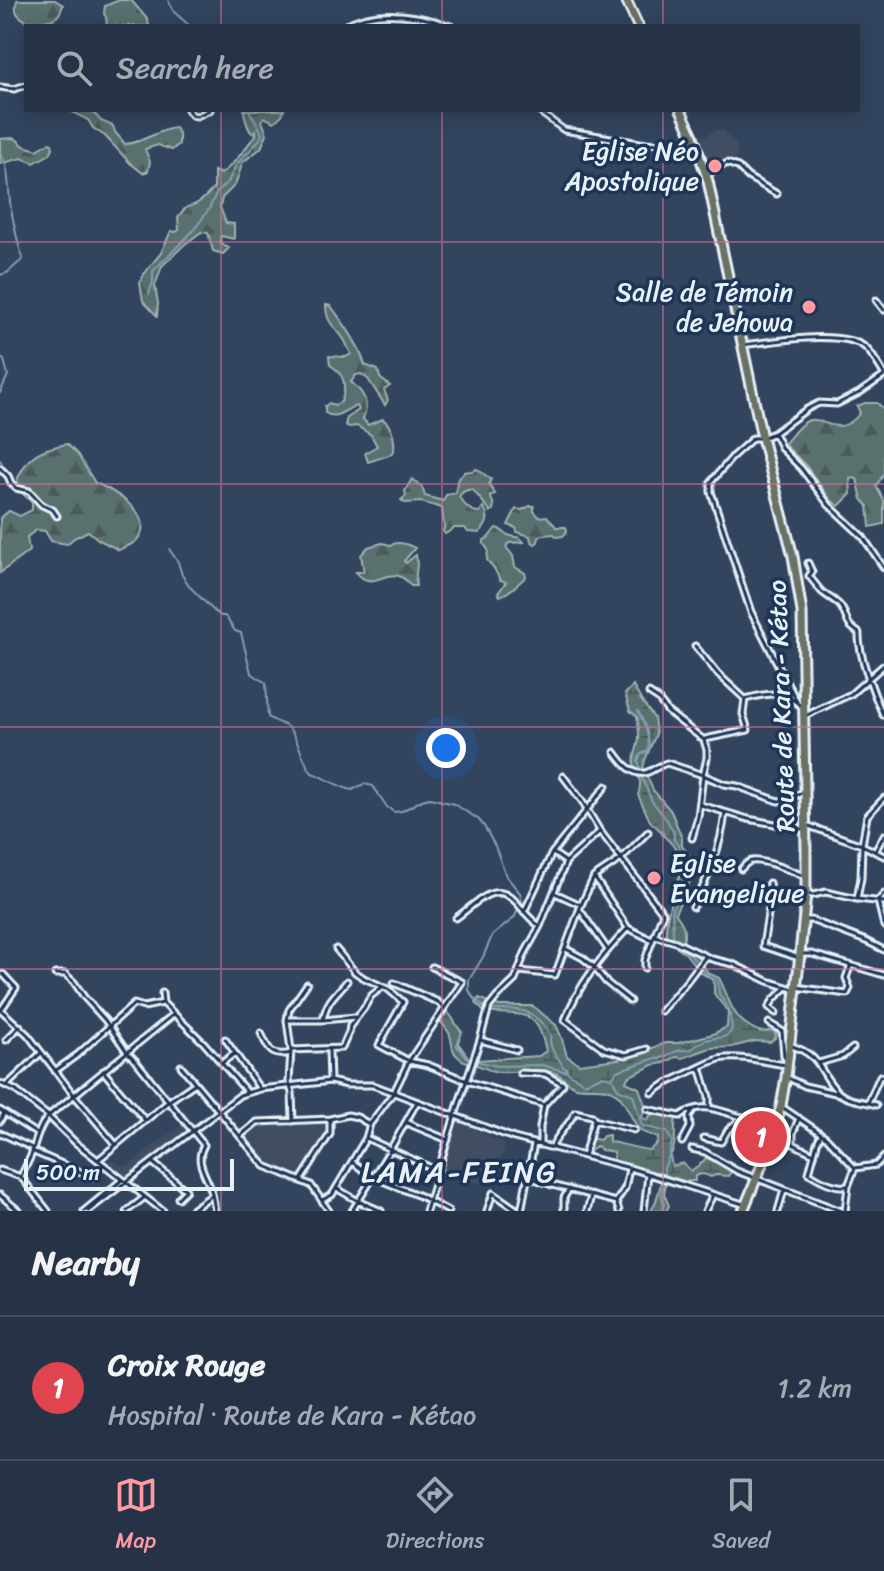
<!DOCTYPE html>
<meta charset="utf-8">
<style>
body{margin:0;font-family:Sriracha,sans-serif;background:#2e3b4d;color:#f1f3f6}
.scale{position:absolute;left:24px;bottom:20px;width:210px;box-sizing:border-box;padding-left:8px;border:4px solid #e8f1f8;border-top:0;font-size:22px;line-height:28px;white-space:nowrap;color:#e8f1f8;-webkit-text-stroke:6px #1d3557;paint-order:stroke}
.you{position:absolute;left:446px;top:748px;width:28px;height:28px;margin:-20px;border:6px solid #fff;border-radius:50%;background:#1a73e8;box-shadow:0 0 0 12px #1a73e833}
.badge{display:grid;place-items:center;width:52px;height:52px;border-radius:50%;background:#ff9aa2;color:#fff;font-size:26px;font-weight:700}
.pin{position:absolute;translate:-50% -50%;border:4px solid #fff;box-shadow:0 2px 8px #0006}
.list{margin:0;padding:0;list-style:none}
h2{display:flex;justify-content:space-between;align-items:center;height:104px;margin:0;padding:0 32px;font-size:34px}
h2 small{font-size:26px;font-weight:400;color:#a4aab3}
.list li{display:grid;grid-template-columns:52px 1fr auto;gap:24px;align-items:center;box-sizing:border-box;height:144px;padding:0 32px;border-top:2px solid #424e5f}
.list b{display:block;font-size:30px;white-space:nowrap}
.list p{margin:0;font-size:26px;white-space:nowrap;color:#a4aab3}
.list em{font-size:26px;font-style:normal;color:#a4aab3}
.icon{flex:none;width:44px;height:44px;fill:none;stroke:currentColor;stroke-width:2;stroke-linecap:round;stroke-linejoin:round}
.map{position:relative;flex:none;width:884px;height:1211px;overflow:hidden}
.search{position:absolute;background:#263346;box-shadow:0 4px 20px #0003;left:24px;right:24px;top:24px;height:88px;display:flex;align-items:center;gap:20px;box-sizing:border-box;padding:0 28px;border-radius:0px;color:#a4aab3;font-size:30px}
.sheet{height:248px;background:#263346}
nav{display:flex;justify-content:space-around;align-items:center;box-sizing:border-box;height:112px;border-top:2px solid #424e5f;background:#263346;font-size:22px;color:#a4aab3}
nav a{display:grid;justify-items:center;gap:4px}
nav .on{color:#ff9aa2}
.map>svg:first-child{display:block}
.built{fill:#414e63}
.forest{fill:url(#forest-firs);stroke:#a0b1b3;stroke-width:2}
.wetland{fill:url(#wetland-marsh);stroke:#a0b1b3;stroke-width:2}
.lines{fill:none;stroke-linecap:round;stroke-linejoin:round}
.stream{stroke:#83a0b3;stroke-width:2}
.street-casing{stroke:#e8f1f8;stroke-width:9}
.primary-casing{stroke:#e8f1f8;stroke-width:13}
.street{stroke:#1d3557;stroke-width:3}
.primary{stroke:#6b7165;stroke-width:7}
.grid{fill:none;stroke:#d16f9a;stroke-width:2;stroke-opacity:0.55}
.poi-dot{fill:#ff9aa2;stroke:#1d3557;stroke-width:3}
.labels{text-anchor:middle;stroke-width:7;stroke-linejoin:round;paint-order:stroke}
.poi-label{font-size:26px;fill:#e8f1f8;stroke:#1d3557;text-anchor:end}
.street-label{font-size:26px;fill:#e8f1f8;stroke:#1d3557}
.quarter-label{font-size:30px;letter-spacing:2px;fill:#e8f1f8;stroke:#1d3557}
</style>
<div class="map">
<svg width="884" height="1211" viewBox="0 0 884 1211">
<defs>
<pattern id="forest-firs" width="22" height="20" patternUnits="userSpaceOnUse" patternTransform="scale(2)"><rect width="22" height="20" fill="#58716e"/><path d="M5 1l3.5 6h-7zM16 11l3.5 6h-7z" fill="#4e5a5a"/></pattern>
<pattern id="wetland-marsh" width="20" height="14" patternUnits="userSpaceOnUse" patternTransform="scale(2)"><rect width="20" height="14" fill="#58716e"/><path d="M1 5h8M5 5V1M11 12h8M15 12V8" fill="none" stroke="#4e5a5a"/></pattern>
</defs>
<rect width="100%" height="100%" fill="#32445e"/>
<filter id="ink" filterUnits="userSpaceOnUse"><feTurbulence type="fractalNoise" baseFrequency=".0125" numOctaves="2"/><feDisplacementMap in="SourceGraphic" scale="16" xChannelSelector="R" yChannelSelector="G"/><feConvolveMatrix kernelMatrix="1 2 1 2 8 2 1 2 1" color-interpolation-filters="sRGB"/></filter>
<g filter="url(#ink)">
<path class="built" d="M716,130H723L736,143L738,149L736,158L728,164L717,169H711L705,164L697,141Z
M456,1120L505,1144L501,1161L480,1184L440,1169Z
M328,1121L329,1132L302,1176L299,1177L266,1165L254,1151L256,1148L250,1146L242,1136L257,1125Z
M189,1122L198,1134L141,1174L136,1182L128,1177L112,1187L111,1178L104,1168L107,1162L111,1160L124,1166L129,1165L149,1148L185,1123Z"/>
<path class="forest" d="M17,0H55L63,5C57,27 43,18 28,22C18,16 13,13 17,0Z
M119,0H131L148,20L149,26H107L106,17L104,14L105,6Z
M69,110H91L101,121L113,126L115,132L125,144C143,143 157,130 175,128L179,134V144L172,150L158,145L145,149L150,162L148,171L143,173L130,163L105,136L93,128L88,120Z
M244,110H284L282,115L274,122L264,117L262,121L267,134L261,148L243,162L235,185L222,198L220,207L226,223L234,224V239L221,236L220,241L223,245L229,248L223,254L213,251L208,233L201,232L184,245L162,266L155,286L158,303L157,316L143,301L140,283L144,274L161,253L171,231L176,232L179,230L178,217C190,201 187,210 199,202C204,199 210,192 214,188V171L221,174C236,163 244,149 256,135V130L252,133C248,130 244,116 244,110Z
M15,138L24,146L37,150L49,143L52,144L53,148L50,154L34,163L22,158L0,164V139Z
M326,305L331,306C345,326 358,342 365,365L378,370L380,378L390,386L384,390L388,400L385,405L368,379L361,374L356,375L351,382C364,393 370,402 363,419L368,425L383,419C393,427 395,438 394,451L389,455L368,462L365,453L377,446L371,435L357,426L349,427L345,425L347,418L359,410L357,406C345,408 338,421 325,413V406L329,403L335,405L341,402C347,386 345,374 330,365L329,356L346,357L351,354C349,350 347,346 345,341C336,326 326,325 326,305Z
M865,403H877L884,409V474L876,486L884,501V524L870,527L868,506L862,499L857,479L850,478L851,494L839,506L831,500L806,466L784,444C791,437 798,425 807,421C821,414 838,441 860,413L857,406Z
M67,444L78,455L95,483C113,489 159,518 136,541C132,545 124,547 119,550L99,540L88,531L74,538L67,544L51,541L45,531L36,530L27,537L29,551L0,573V518L9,511L20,516L32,510V502L23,494L17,480C28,454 40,449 67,444Z
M477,469L491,479L489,484L495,494L490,496L494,505L493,510L490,512C485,503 478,497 473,490C467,489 462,491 459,497C464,504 470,513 480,512L483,507C490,516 488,525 479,533L468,532L465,528H454L445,534L443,531L444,527L442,508L421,502L405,503L401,500L406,496L405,491L412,479L422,487L425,496L443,501L446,495L456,493L457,481L464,472L472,471Z
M530,506H534V511L539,517L547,516L556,527H566L567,531L563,536L557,537L554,534L543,535L539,537L538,542L535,544L531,541L530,536L517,532L516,528L508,525L516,509L522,510Z
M496,528C502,529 503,533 508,535C515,538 519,535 524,542L509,543L506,547L513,556L515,567L525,573L526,577C517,584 510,593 500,596L498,593L506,582L500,580L495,570L487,560L488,550L484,544V540L488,538Z
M382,543L391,545C399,541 407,544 415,548L404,561L406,563L416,555C419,566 414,575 416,586H411C390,558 375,596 356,572H364L361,555L368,547Z"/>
<path class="wetland" d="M633,686L641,700L654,718L656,734L645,760L643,768L653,790L671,811L682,838V845L693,862V873L688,886L675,913C683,923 686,929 683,942L699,958L708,973L719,978C729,996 730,1015 749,1026C757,1031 763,1034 772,1030L776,1034V1037L770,1042L755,1041L732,1047L710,1048L683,1058L676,1057L664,1063L653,1065L628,1077L626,1082L639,1088L645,1105L642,1118L647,1120L652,1113L663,1114L676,1118C673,1131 678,1144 670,1156L672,1166L683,1163L691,1171L699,1166L706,1158C714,1161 727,1163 731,1172L728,1176L716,1175L711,1177C705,1174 701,1173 695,1176V1181H685L667,1176L664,1194L669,1206L666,1211H651C658,1200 660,1187 663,1174L617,1163L614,1160V1152L600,1150V1148L597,1146L589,1152L587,1149L590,1138L600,1140L603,1136L609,1135V1142C623,1143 635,1149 650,1150L657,1143L658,1138C653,1135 645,1134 641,1131C632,1124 628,1103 617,1094C604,1084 590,1090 576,1087C567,1084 563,1076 555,1073C532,1065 520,1074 499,1072C487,1071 476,1063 464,1061C447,1051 455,1043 448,1031C445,1027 442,1024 440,1020L445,1010C454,1016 455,1026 462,1032L458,1043L469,1058L477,1060L539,1056L546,1051C536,1005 523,1017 484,1012L476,1003L479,998L499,1006H533L556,1025L561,1036L567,1056L579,1064L625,1058L666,1043H678L713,1034L727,1027L728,1011L717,998L714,993V985L711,978L701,973L685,953L672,944L666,936C665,921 670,906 673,891C676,880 686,872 682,860C680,851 669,841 662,834L663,833L650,821L638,795C644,777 635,776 634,763C634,754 639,745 639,736C639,730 638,722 637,716L630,711L625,694Z"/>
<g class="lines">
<path class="stream" d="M168,0L174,12L190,26
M0,153C10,164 8,194 11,209C14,226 18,243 23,259L7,273L0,275
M149,294L153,282V271L194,230L209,209L217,192L228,182L237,164L260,139L262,134C261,128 252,116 249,110
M0,357L4,360L8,375L0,393
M0,460C4,466 5,469 0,475
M169,549L178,562L182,575L191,588L214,611L221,616H225L235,631L241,633L251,673L266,683L268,717C274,721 280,723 286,726C297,733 302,761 312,773C324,777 338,787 352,790L364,784L373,786L387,807L394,812L402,811L422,800L430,798L454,804L478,819L484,826L495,846L506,876L520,893L522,902L514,918L492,936L483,957L469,980V990L472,996L488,1011C519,1007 534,1008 551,1036L550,1039C551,1056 559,1054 563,1067L566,1068L567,1072
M456,1045L469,1059L475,1061L498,1066L542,1065L567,1072L584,1083L602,1076L612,1078L618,1089L633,1095L642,1126L667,1132L672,1141L669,1156L664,1168L665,1183L661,1193L664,1205L661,1211
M612,1078L617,1071L656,1058L659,1059C672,1054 675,1049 690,1050L705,1040L724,1037L730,1033L732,1028L730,1015L728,1007L719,994L718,982L705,973L690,954L675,944L673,935L672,909L679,897L677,894L690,862L674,840V833L667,820L652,801L642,778L638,760L641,754L648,751C651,738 644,722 638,711"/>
<g class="street-casing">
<path id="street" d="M344,26C376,7 418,15 451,26
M0,87L14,89L26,85
M188,110L192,115L197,116L210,110
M537,110L564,130L640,143L693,145
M706,176L727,163L738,167L748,177L777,194
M876,300L884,310
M742,345C771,342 843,328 866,348C873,355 879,366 884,374
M774,433L782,449L801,468L829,505L863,537L884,568
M0,468L8,476L11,483L16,488L29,491L42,505L53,510L57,516
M808,563L812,572L809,576C813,581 817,586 821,591C827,597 836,600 841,607C850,621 843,622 859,633C858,654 874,695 883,715
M695,646L718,674L745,699
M649,693L658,699L668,712L704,740L707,750V758L703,775L698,817L692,838
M745,699C768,693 783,689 802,707
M797,702L751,612L711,492V482L734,455L753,438H762L774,433L807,409L819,403L837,404L859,393L884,376
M805,716L851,694L884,665
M705,739L748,730L743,714L745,699
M615,752C622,762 634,778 648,772C655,769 660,765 667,763L703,775L724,784L737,786L778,801L788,800L803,792
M563,776L582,801L600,831L663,913L645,960V968
M701,805L748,819L802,829
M809,826L862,845L867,816L884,798
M875,852L884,835
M553,853L566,862
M741,869C744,866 748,861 752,861C763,859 795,872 806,877
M594,877L628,928L652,940
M769,883L771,896L763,946L799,958
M555,893L581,905
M806,894L813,895L826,892L857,899L884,902
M884,894L878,901L884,926
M857,899L861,878L862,845L884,856
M693,907C709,876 721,847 725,813
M580,910L608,950
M524,912L552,853L606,786
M456,918C476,904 495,878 517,903C524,911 530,920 540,926
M803,920H811L866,941L884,950
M628,928C602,956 578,985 565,1020L604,1049L626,1055L647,1049
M655,936L676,942L712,959L733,964L768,981L796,990
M336,949L355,972L364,978L388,989L403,1002L379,1045L409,1061L428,1065L467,1081L544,1105
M566,949L583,958L594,967L606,982L630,1001
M800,954H812L884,975
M520,971L555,975L581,905L594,877L621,859L648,832
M55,974H65L74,982L84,997L105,1020L127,1052L136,1061L204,1145C194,1162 206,1174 211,1190C213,1197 214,1204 215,1211
M394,983L438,1002L444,1008
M796,987L847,994L850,988L846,978L850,967
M162,993L163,1003
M0,1009L28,1035L74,1095L116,1145
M1,1010L16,988L3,974
M661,1011L687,981L706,956
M776,1013L769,1007L774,999L786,988
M287,1020H323L355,1017
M323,1020C327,999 335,996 347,981
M769,1023L782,1031L784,1056L786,1059
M261,1033C268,1049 271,1058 291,1053
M6,1040L20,1026
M480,1040L517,1050
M792,1046C823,1056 819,1074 838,1092C847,1101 864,1101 876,1105
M291,1050L342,1048L349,1032L350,1026L364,1008L371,996L381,988
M329,1050L330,1081
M235,1053L260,1089
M222,1063L235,1053L225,1039
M819,1063L843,1056L853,1048
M181,1066L265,1166L311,1185L329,1211
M700,1067C706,1064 713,1061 719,1059C740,1055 765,1062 786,1065
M55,1071L77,1055L134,1004L144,1007L163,1003L204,1043L247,1092
M103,1071L145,1120
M520,1073L545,1074L563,1084L544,1105L540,1127V1145
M786,1077L805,1086L840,1094
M0,1083L15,1090L47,1115L76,1143L163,1211
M6,1086L41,1053
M652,1093L665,1084L700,1067L709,1097V1107
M868,1103L880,1076L884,1077
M782,1107L826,1137L855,1168
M647,1109L680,1116C704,1099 721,1113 743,1117C754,1120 765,1122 776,1125
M0,1110L37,1134
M799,1118L793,1133V1144L814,1154
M594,1120L634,1130
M0,1121L4,1113
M293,1121L292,1093L289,1082L291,1050L287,1020L289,1010L307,984
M407,1123L448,1140
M0,1133L32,1148
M821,1134L817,1143L809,1173C820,1180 836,1188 848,1186
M240,1136L257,1122L330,1119L348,1115L357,1117L369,1124
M366,1138L438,1171
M704,1138L721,1142L728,1130L743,1117
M682,1142L690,1127L689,1117L693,1110
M552,1148C556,1134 569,1126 575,1112L592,1116L594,1120L584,1156
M692,1149L705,1152L737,1171L841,1211
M32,1151L92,1177L103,1164
M98,1160L169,1101L194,1084
M152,1162L186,1190L178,1198
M352,1162L373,1177L420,1196L448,1211
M855,1168L876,1165L884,1157
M0,1170L21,1177L48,1211
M21,1177C24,1169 29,1161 32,1153C39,1131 40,1120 61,1106L174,1014
M529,1177L552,1185L616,1202L619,1211
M301,1180L330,1134V1120
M336,1188L358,1201L381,1211
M0,1195L19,1211
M322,1200L332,1195L366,1138L370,1124L394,1092L409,1061L462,982L432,967
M616,1202L625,1188L629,1169
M84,1211L122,1180
M88,1211L240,1095L260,1089L314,1083L330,1081L347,1085H373L514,1138L630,1168L746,1205
M127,1211L145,1197
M190,1211L212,1195
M352,1211L390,1150L417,1102
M426,1211L455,1115L480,1040L489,1007L497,997L515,980L525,953L540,926L566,862L600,831
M487,1211L493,1193L519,1211
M521,1211L534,1144
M564,1211V1198L569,1189
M587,1211L591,1196
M644,1211L648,1174
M705,1211L712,1197
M778,1211L784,1190
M845,1211L848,1186L855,1168"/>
</g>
<g class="primary-casing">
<path id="primary" d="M626,0L638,26
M681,110L693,136L708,181L762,438L793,556L802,612L806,851V894L800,954L786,1077L781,1106L769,1148L743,1211"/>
</g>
<use href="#street" class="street"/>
<use href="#primary" class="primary"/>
</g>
</g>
<path class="grid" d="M221,0V26M442,0V26M663,0V26M221,110V1211M442,110V1211M663,110V1211M0,242H884M0,484H884M0,727H884M0,969H884"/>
<g class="poi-dot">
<circle cx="715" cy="166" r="8"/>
<circle cx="809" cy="307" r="8"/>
<circle cx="654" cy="878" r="8"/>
</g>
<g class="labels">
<g class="poi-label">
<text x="699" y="160">Eglise Néo<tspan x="699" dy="30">Apostolique</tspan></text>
<text x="793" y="301">Salle de Témoin<tspan x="793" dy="30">de Jehowa</tspan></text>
<text x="670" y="872" text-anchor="start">Eglise<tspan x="670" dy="30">Evangelique</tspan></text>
</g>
<g class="street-label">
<text transform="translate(781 706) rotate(-92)" y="9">Route de Kara - Kétao</text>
</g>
<g class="quarter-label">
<text x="459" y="1182">LAMA-FEING</text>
</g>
</g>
</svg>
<div class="scale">500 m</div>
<div class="you"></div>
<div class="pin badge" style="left:761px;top:1137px;background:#e0444e">1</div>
<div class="search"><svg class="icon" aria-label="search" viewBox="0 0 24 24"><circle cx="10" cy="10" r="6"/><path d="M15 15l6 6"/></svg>Search here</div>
</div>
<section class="sheet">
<h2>Nearby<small></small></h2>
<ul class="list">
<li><span class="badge" style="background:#e0444e">1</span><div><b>Croix Rouge</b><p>Hospital · Route de Kara - Kétao</p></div><em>1.2 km</em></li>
</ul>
</section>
<nav>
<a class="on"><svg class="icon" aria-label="map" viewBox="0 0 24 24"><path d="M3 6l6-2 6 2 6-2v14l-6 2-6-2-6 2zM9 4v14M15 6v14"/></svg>Map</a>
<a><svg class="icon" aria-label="directions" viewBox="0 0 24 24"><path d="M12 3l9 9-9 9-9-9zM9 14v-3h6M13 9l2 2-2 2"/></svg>Directions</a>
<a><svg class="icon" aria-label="saved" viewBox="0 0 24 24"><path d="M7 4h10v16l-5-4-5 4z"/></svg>Saved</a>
</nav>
